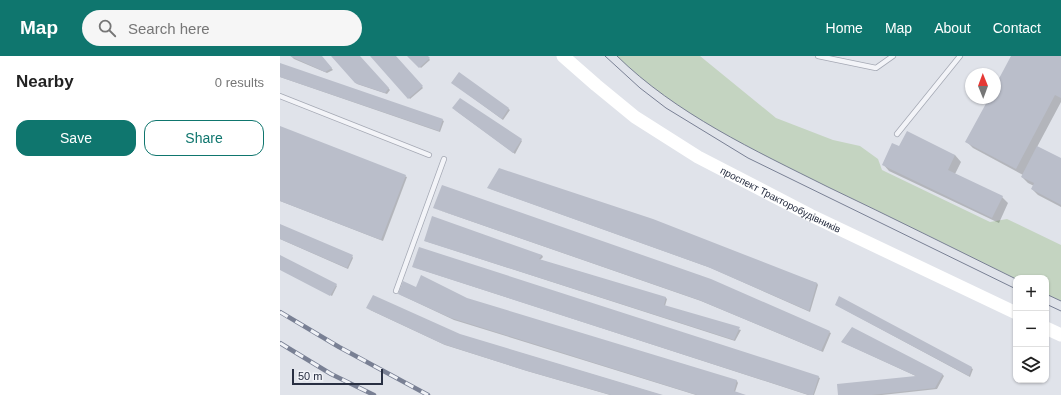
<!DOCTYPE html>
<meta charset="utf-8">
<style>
body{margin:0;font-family:Arial,sans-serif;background:#f6f6f6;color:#222}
.controls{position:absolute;right:12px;bottom:12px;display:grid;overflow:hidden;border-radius:8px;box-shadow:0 1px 3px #0004}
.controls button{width:36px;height:36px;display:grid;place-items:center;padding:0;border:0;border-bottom:1px solid #e0e0e0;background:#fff;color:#222;font:20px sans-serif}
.compass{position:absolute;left:685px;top:12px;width:36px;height:36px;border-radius:50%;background:#fff;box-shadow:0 1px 3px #0004;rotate:359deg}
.scale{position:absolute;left:12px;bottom:10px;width:91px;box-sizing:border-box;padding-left:4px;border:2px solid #282f42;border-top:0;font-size:11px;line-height:14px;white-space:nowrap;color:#282f42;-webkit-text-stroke:3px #f0f2f7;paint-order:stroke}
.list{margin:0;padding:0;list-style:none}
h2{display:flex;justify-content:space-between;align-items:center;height:52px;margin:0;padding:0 16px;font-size:17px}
h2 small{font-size:13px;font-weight:400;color:#767676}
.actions{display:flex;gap:8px;padding:12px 16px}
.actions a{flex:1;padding:9px 0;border:1px solid #0f766e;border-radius:12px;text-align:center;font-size:14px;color:#0f766e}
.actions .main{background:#0f766e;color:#fff}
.icon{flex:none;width:22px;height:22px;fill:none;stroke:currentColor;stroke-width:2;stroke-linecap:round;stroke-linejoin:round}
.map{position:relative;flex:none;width:781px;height:339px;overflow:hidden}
header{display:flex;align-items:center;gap:24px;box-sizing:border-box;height:56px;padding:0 20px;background:#0f766e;color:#fff}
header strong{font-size:19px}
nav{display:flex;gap:22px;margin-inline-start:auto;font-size:14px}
.search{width:280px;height:36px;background:#f6f6f6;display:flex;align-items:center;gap:10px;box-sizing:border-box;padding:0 14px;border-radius:22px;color:#767676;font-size:15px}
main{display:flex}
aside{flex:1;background:#fff}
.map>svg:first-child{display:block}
.green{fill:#c4d4c1}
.shadow{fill:#0003}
.building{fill:#babeca}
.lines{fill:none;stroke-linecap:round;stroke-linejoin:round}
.service-casing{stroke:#a5a9b4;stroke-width:6}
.service{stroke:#f3f4f8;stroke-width:4.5}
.secondary{stroke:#fff;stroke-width:13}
.tram{stroke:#798094;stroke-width:1}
.rail-casing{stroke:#798094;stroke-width:4.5}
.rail{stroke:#f0f2f7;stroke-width:3;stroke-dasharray:9;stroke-linecap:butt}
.labels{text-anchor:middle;stroke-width:4;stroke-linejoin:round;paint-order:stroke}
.street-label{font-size:10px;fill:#282f42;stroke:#f0f2f7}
</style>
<header>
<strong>Map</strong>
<div class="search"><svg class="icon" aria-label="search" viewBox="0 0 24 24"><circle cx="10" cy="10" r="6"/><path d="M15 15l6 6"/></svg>Search here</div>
<nav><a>Home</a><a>Map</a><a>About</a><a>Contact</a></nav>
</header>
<main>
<aside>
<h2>Nearby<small>0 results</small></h2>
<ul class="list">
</ul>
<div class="actions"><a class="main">Save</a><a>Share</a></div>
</aside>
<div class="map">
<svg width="781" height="339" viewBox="0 0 781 339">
<rect width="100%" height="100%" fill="#e0e3ea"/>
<path class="green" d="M337,0H420L496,62L553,84L580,90L598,103L602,114L710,166L727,163L781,189V245L766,238V222H736V223C673,192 611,161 548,131C474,94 396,58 337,0Z"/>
<path class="shadow" d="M11,0H41L53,14L47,17L14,3Z
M52,0H79L110,34L107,38L77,28Z
M91,0H115L143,32L130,43Z
M129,0H147L150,4L141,12Z
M732,0H781V46L757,91L781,104V151L758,139L752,133L754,130L748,127L742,121L743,119L693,92L687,86L710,42H715V32Z
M0,8L162,64L164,65L160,76L0,21Z
M179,18L230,54L223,64L174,28Z
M175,54L241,84L242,85L235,98Z
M0,71L127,121L103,185L0,145Z
M620,92L675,99L681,106L675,118L722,141L728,147L719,167L609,115L603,108Z
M208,132L537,227L538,229L530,256L431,212Z
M156,153L549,276L551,277L543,296L421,245Z
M0,169L72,200L73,202L68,213L0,183Z
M145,185L262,199L263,201L260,204L386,242L387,243L385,250L461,274L455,285Z
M0,200L56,229L57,230L52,240L0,213Z
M133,211L538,321L540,322L534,339H528Z
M136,233L186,243L457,325L458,327L455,336L464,339H416L174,264L121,239Z
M558,250L691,312L693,313L690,321Z
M88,253L180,279L381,339H330L247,315L165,289Z
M572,272L663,319L664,320L657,333L602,339H559L638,321L564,287L562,286Z"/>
<path class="building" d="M10,0H42L52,12L45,16Z
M51,0H80L109,32L105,37L75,27Z
M90,0H116L143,30L128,43Z
M127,0H148L150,2L139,12Z
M731,0H781V42L775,39L736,113L685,86L709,42H715V30Z
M0,7L163,63L159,75L0,21Z
M179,16L229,52L222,63L171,27Z
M180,42L242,83L233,97L172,52Z
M0,70L126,119L101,184L0,145Z
M627,75L675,99L668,114L723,140L712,162L602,109L612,87L619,90Z
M757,90L781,102V149L751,133L754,127L741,121Z
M219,112L373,163L537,227L529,255L428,211L207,132Z
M162,129L431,223L550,275L541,295L419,244L153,152Z
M152,160L262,199L259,203L386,241L384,249L460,271L454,284L144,185Z
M0,168L73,199L67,212L0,183Z
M139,191L539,320L533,339H529L132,211Z
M0,199L57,228L50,240L0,214Z
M141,219L187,242L457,324L454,335L466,339H417L171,262L118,238L123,225L136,231Z
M93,239L180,278L383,339H331L244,314L163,288L86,252Z
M559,240L692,311L689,320L555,249Z
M572,271L663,318L655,332L592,339H558L557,328L636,320L561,286Z"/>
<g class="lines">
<g class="service-casing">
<path id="service" d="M538,0L596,12L613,0
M0,40L149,99
M617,78L680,0
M116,235L164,103"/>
</g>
<use href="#service" class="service"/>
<g class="secondary">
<path id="s1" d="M283,0L316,29L355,61L418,101L530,159L736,257"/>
<path d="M766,272L781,279"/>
</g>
<path class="tram" d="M325,0L360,32L386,52L468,102L736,233
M337,0C396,58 474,94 548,131C611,161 673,192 736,223
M766,238L781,245
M766,248L781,255"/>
<g class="rail-casing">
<path id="rail" d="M0,256L59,291L148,339
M0,287L51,318L94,339"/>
</g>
<use href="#rail" class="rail"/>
</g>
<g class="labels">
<g class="street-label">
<text dy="4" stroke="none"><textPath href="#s1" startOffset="262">проспект Тракторобудівників</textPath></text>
</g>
</g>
</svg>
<div class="controls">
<button>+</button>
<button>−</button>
<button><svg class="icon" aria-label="layers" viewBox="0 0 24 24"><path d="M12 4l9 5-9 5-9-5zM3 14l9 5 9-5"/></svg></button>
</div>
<svg class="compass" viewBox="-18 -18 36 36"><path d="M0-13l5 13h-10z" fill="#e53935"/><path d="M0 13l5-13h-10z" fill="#767676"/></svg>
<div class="scale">50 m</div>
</div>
</main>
